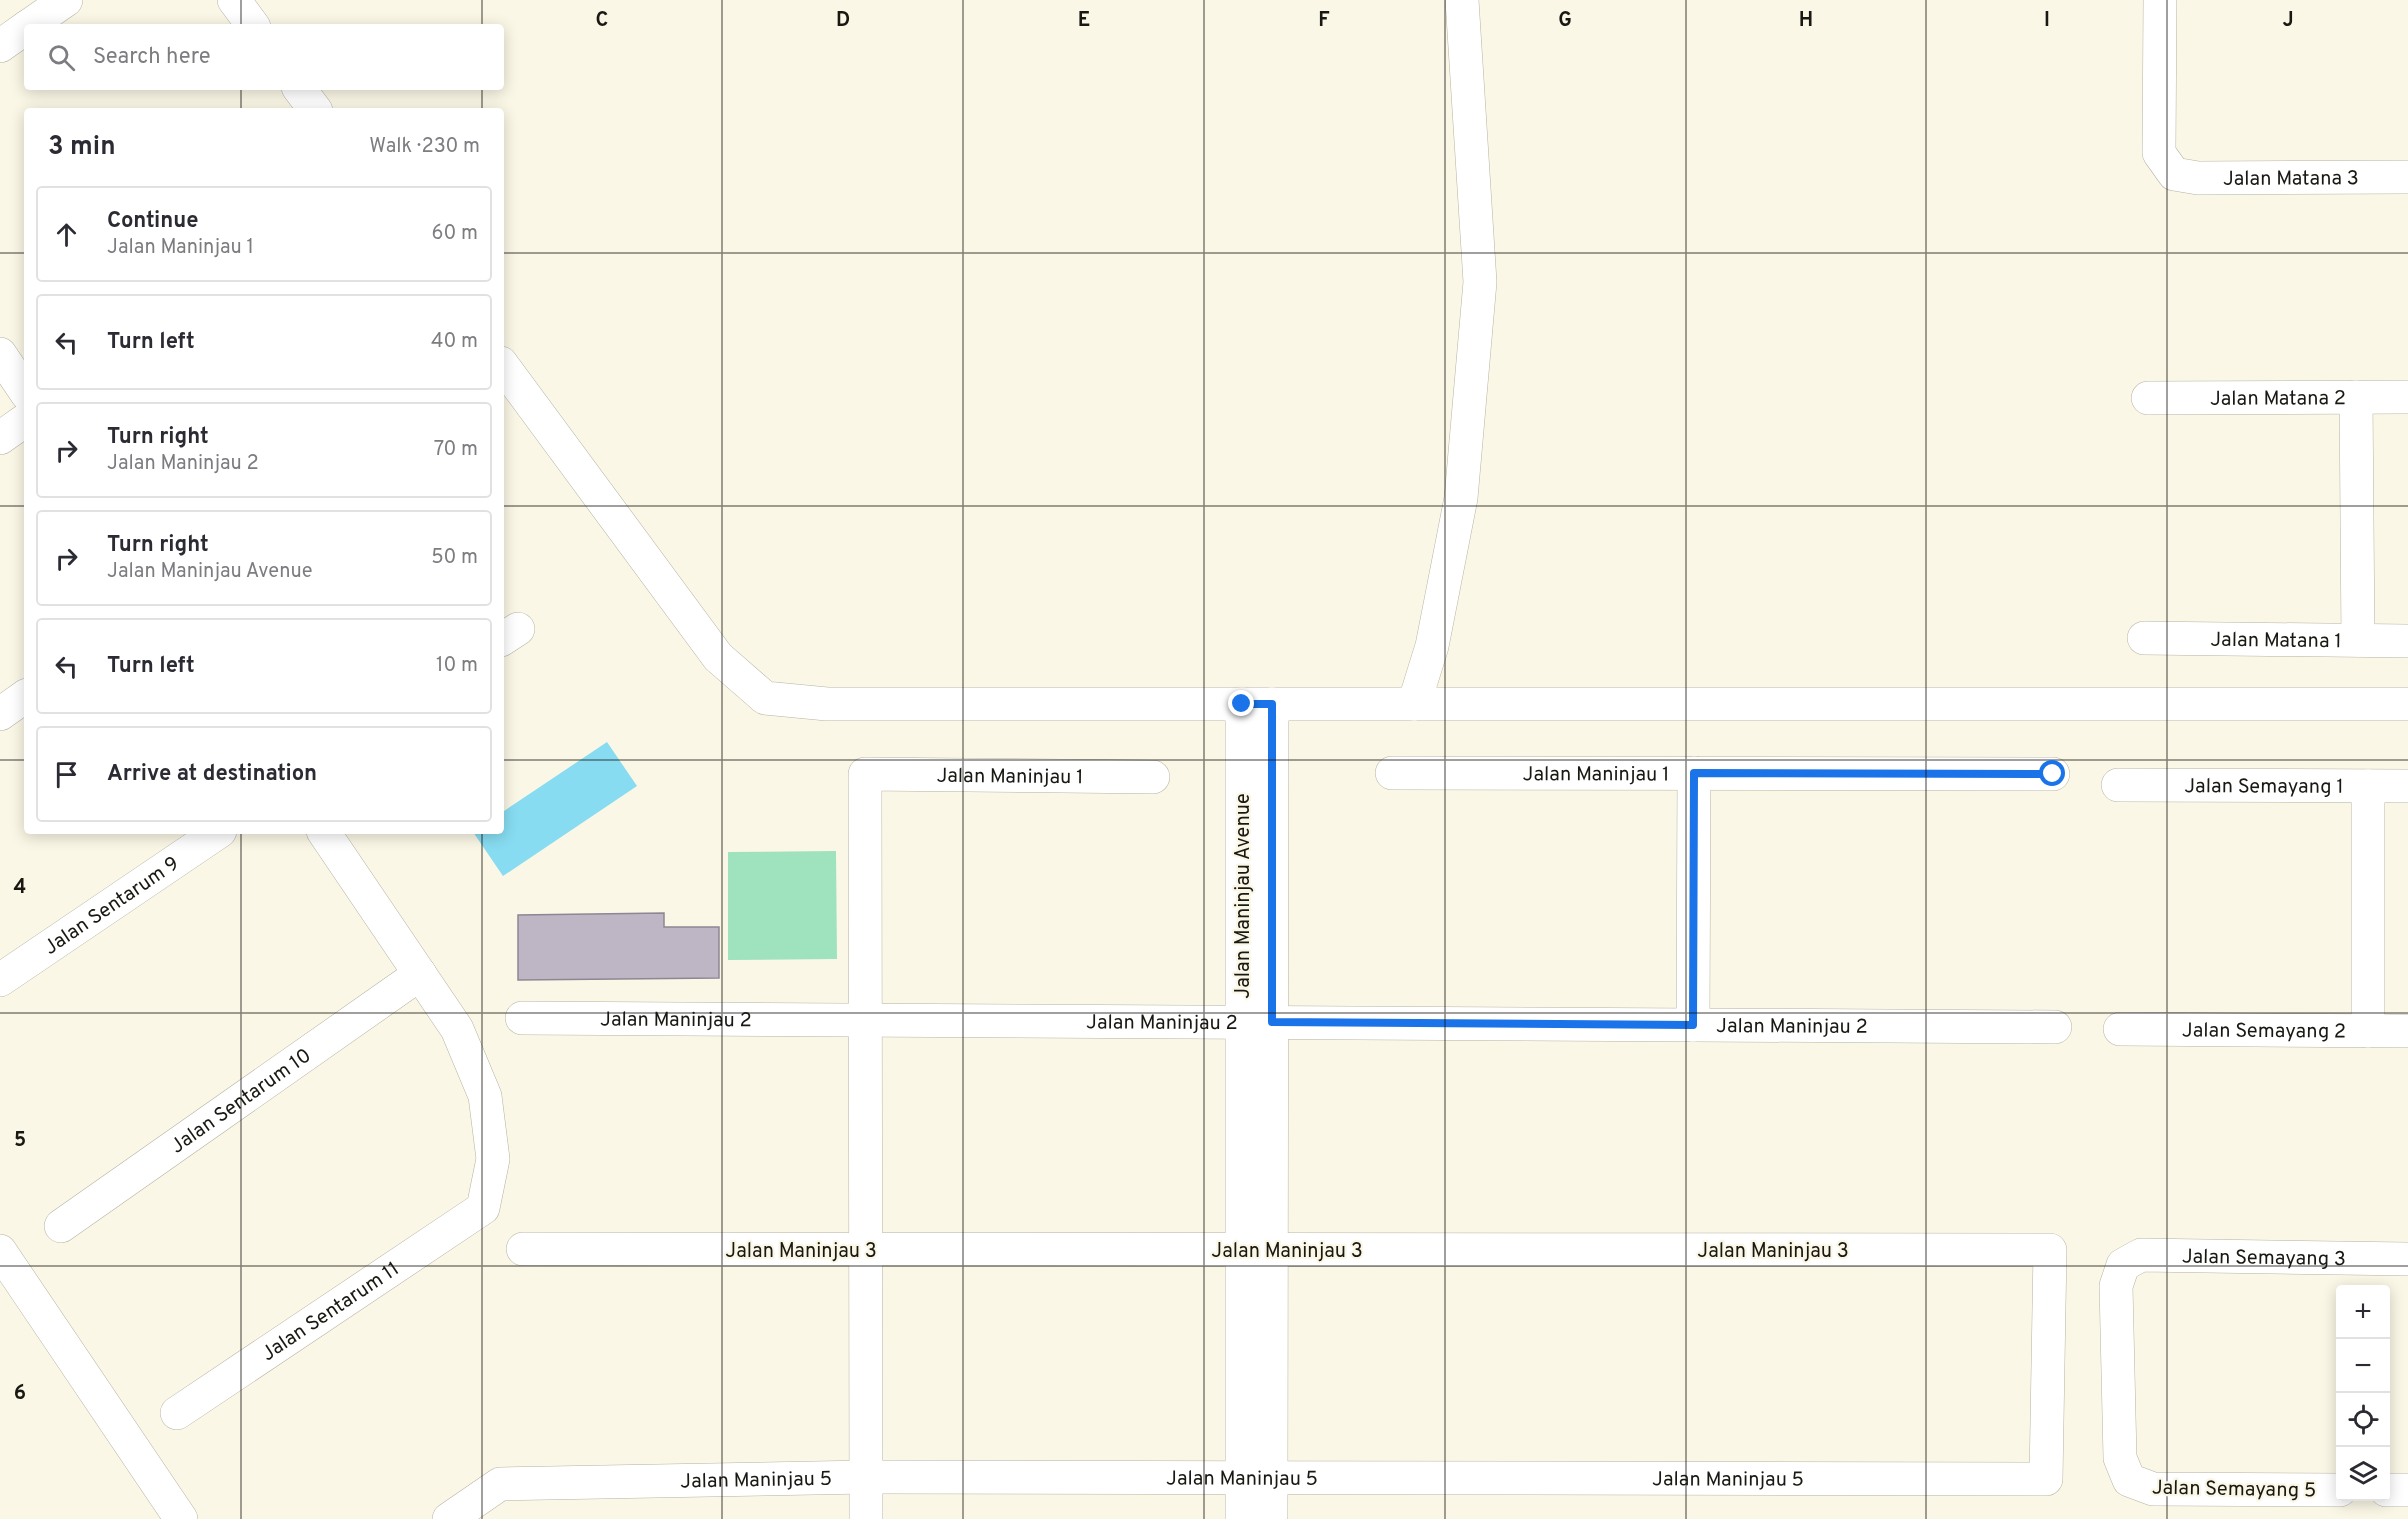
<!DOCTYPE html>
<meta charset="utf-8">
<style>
body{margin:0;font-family:Overpass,sans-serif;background:#f7f7f7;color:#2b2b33}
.controls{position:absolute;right:18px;bottom:18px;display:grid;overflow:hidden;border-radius:6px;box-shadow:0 3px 15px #0003}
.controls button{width:54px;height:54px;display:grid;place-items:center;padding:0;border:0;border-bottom:2px solid #e1e1e2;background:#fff;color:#2b2b33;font:30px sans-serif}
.stop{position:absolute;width:18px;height:18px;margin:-14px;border:4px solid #1a73e8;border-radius:50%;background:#fff}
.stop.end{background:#1a73e8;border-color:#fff;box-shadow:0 2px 6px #0008}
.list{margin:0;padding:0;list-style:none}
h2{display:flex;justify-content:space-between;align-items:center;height:78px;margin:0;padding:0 24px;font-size:26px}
h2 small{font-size:20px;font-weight:400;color:#7c7c81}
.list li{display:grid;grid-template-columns:39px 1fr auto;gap:18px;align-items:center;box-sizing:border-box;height:96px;margin:0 12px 12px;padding:0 12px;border:2px solid #e1e1e2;border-radius:6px}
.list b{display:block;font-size:22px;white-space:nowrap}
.list p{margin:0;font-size:20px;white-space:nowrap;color:#7c7c81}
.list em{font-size:20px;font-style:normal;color:#7c7c81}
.icon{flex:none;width:33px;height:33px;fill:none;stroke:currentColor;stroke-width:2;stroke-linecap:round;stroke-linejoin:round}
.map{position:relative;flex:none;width:2408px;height:1519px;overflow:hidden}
.search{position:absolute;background:#fff;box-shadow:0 3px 15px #0003;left:24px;top:24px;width:480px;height:66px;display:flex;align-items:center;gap:15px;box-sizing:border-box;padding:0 21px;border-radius:6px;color:#7c7c81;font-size:22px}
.panel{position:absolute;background:#fff;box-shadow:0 3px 15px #0003;left:24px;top:108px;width:480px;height:726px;border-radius:6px}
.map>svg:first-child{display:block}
.green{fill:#9fe2be}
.water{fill:#87dcf1}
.building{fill:#bfb6c5;stroke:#8e8693;stroke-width:1.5}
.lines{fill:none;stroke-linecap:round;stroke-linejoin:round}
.minor-casing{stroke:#b7b3a3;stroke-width:34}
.minor{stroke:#fff;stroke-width:33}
.route{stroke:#1a73e8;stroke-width:8}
.grid{fill:none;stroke:#191812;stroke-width:1.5;stroke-opacity:0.55}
.labels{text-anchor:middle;stroke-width:4.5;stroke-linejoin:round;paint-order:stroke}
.street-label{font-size:20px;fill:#191812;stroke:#fbf7e6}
.grid-label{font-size:20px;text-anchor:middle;font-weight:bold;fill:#191812;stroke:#fbf7e6;stroke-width:4.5;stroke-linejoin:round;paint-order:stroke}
</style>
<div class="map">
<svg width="2408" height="1519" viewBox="0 0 2408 1519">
<rect width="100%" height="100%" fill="#fbf7e6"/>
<path class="green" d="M836,851L837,959L728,960V852Z"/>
<path class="water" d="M607,742L637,786L503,876L473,832L501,831V813Z"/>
<path class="building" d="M664,913V927H719V978L518,980V915Z"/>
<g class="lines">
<g class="minor-casing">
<g id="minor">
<path d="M234,0L254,27"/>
<path id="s1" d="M2160,0L2159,153L2174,174L2198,178L2408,177"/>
<path d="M27,27L66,0"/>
<path d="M0,46L27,27"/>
<path d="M298,87L316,111"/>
<path d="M0,354L27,394"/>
<path d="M501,363L718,657L765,698L827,704H2408"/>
<path d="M2356,397L2358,640"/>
<path id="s2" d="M2148,398L2408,397"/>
<path d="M0,438L27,419"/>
<path id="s3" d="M2144,638L2408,641"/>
<path d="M501,640L518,629"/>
<path d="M1242,704V1519"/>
<path d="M1414,704L1432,646L1461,498L1480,282L1462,0"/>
<path d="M0,714L27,695"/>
<path id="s4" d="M1392,773L2053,774"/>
<path id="s5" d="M2118,785L2408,786"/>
<path d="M2368,786V1031"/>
<path id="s6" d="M0,980L220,831"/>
<path id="s7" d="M522,1018L2055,1027"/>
<path d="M1693,1025L1694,773"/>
<path id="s8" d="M2120,1029L2408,1031"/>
<path id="s9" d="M61,1226L420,974"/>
<path d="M0,1251L181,1519"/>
<path id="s10" d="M177,1413L483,1208L493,1159L485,1096L457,1029L323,831"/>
<path id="s11" d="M2340,1490L2153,1489L2129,1480L2120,1458L2116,1286L2123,1265L2141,1255L2408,1259"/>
<path d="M2386,1490H2408"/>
<path id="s12" d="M449,1519L500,1484L866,1477L2046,1479L2050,1250L523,1249"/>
<path id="s13" d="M866,1519L865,774L1153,777"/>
<path d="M1271,1519L1272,704"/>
</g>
</g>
<use href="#minor" class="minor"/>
</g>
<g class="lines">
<path class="route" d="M1242,704H1272V1022L1693,1025L1694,773L2053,774"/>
</g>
<path class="grid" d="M241,0V27M482,0V27M722,0V1519M963,0V1519M1204,0V1519M1445,0V1519M1686,0V1519M1926,0V1519M2167,0V1519M241,87V111M482,87V111M0,253H27M501,253H2408M0,506H27M501,506H2408M0,760H27M501,760H2408M241,831V1519M482,831V1519M0,1013H2408M0,1266H2408"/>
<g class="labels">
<g class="street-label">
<text dy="7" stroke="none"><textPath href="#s1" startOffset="296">Jalan Matana 3</textPath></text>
<text dy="7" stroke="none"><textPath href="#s2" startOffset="130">Jalan Matana 2</textPath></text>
<text dy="7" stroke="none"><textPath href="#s3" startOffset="132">Jalan Matana 1</textPath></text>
<text dy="7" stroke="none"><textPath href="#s4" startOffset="204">Jalan Maninjau 1</textPath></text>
<text dy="7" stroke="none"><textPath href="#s13" startOffset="890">Jalan Maninjau 1</textPath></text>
<text dy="7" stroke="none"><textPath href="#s5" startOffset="146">Jalan Semayang 1</textPath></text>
<text transform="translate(1242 896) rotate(-90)" y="7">Jalan Maninjau Avenue</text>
<text dy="7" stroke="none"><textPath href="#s6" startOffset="134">Jalan Sentarum 9</textPath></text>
<text dy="7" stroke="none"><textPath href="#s7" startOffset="154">Jalan Maninjau 2</textPath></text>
<text dy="7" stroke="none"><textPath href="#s7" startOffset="640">Jalan Maninjau 2</textPath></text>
<text dy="7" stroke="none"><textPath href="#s7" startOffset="1270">Jalan Maninjau 2</textPath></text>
<text dy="7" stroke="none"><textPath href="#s8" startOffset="144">Jalan Semayang 2</textPath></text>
<text dy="7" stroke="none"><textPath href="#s9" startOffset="219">Jalan Sentarum 10</textPath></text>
<text x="801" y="1257">Jalan Maninjau 3</text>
<text x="1287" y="1257">Jalan Maninjau 3</text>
<text x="1773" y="1257">Jalan Maninjau 3</text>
<text dy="7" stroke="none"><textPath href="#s11" startOffset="574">Jalan Semayang 3</textPath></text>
<text dy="7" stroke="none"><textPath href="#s10" startOffset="184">Jalan Sentarum 11</textPath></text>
<text dy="7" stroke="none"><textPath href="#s12" startOffset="804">Jalan Maninjau 5</textPath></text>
<text dy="7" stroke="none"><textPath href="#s12" startOffset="1290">Jalan Maninjau 5</textPath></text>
<text dy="7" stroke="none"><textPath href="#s12" startOffset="318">Jalan Maninjau 5</textPath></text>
<text transform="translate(2234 1488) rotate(1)" y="7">Jalan Semayang 5</text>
</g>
</g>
<g class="grid-label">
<text x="602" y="26">C</text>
<text x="843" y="26">D</text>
<text x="1084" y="26">E</text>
<text x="1324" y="26">F</text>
<text x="1565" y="26">G</text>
<text x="1806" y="26">H</text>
<text x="2047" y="26">I</text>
<text x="2288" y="26">J</text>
<text x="20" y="893">4</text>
<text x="20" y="1146">5</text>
<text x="20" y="1399">6</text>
</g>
</svg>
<div class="controls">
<button>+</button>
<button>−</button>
<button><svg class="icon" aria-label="locate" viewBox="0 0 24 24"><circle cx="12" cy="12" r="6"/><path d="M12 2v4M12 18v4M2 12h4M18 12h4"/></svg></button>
<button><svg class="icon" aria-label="layers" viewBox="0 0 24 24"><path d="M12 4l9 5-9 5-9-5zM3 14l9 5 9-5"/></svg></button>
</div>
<div class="stop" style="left:2053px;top:774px"></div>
<div class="stop end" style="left:1242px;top:704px"></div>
<div class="search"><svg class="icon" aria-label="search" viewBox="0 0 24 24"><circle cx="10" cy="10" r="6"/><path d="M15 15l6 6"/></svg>Search here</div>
<section class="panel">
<h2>3 min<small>Walk · 230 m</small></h2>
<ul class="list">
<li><svg class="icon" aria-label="ahead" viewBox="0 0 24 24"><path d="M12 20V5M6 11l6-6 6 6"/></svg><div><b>Continue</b><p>Jalan Maninjau 1</p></div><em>60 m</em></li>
<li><svg class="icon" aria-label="left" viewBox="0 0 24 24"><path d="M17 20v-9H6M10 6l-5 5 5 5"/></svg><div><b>Turn left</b></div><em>40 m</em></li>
<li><svg class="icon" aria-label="right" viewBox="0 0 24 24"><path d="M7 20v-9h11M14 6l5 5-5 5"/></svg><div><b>Turn right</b><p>Jalan Maninjau 2</p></div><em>70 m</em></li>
<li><svg class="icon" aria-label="right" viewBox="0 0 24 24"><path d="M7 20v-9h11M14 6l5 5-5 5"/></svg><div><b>Turn right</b><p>Jalan Maninjau Avenue</p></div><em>50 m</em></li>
<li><svg class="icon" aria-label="left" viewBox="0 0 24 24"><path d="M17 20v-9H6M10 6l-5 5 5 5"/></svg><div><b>Turn left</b></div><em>10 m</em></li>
<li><svg class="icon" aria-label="arrive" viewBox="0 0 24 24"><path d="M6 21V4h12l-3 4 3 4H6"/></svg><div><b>Arrive at destination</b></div></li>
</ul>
</section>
</div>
